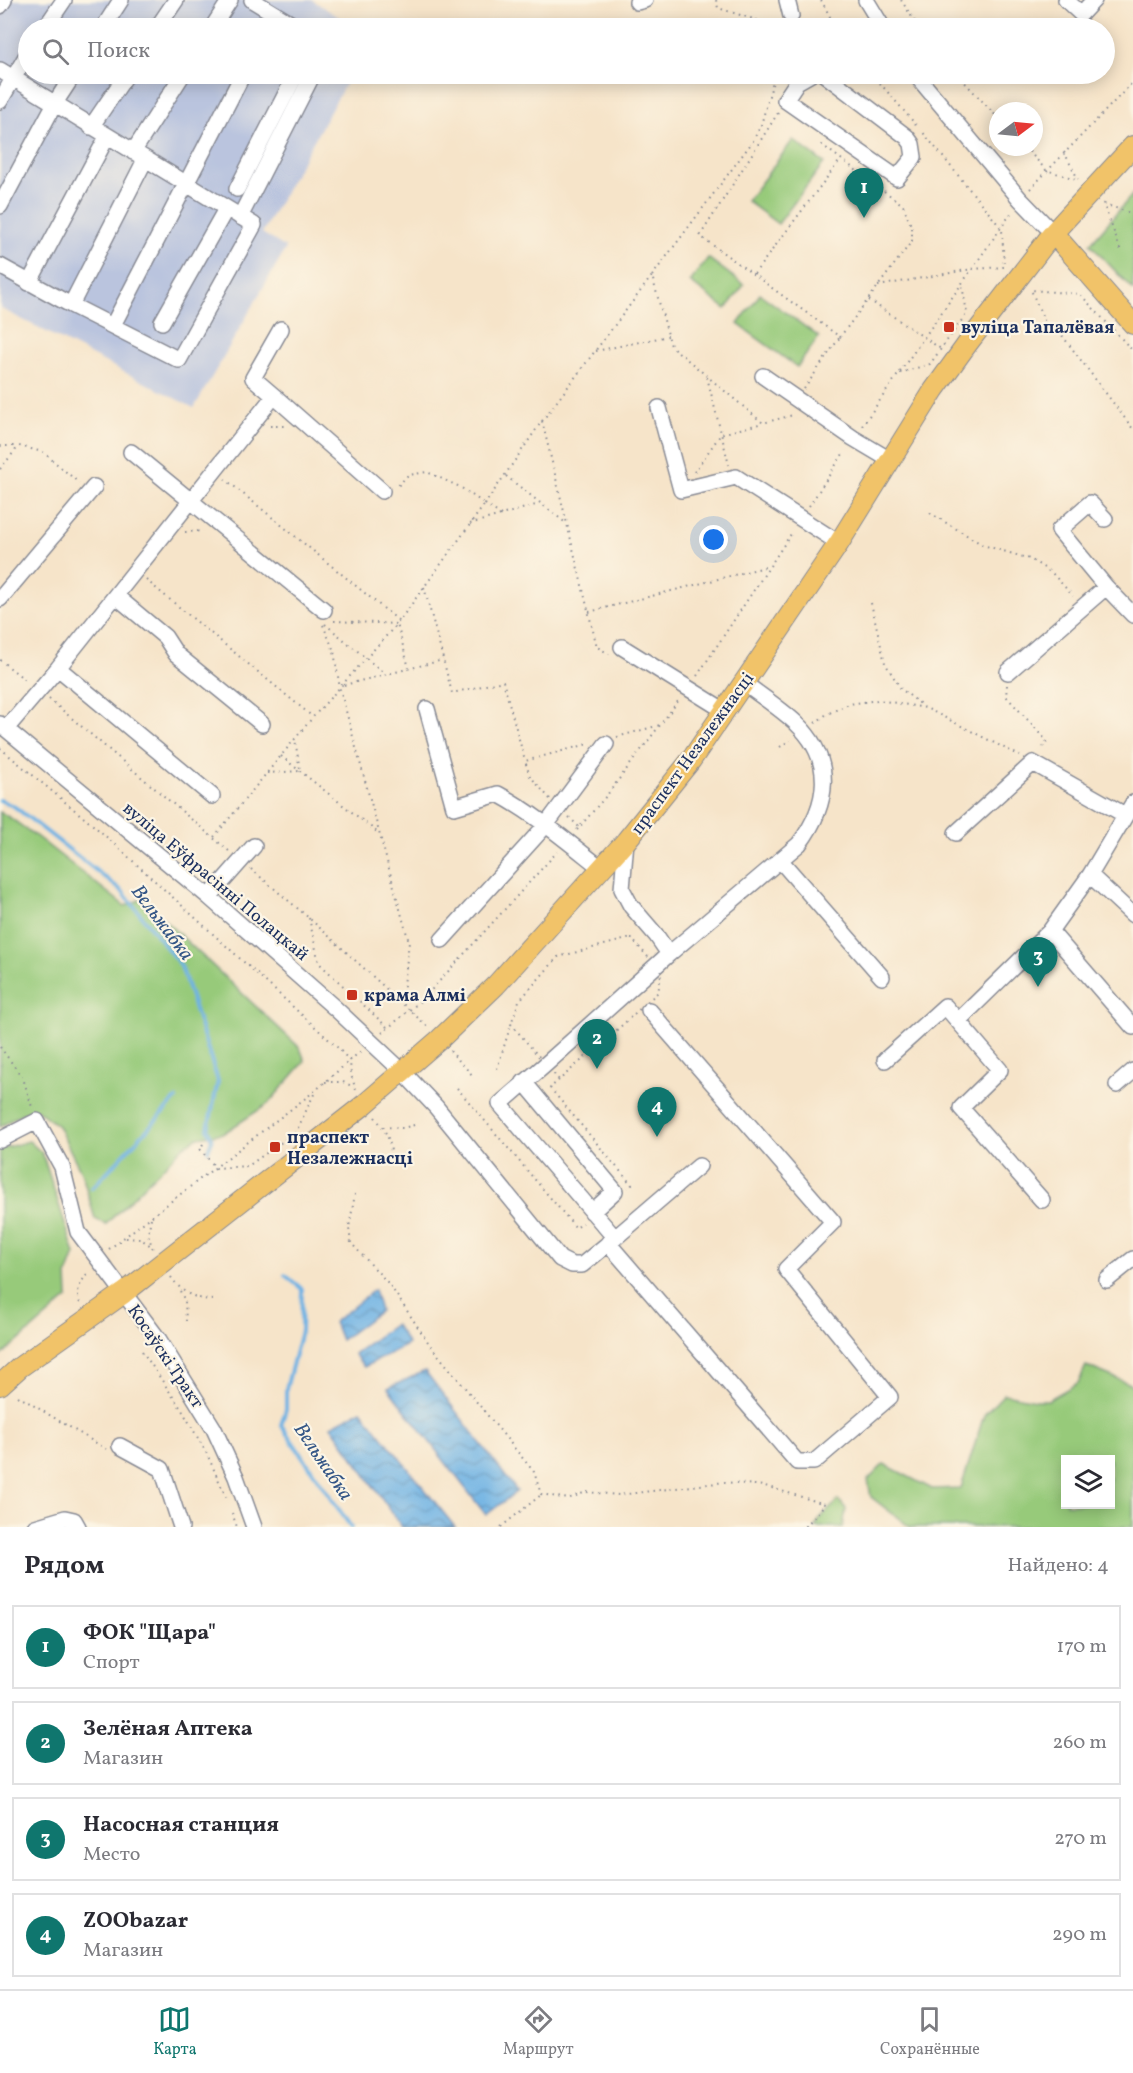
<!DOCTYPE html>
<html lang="ru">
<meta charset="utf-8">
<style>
body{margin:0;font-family:Vollkorn,serif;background:#f7f7f7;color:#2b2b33}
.controls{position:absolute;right:18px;bottom:18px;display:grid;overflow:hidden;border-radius:0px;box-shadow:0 3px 15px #0003}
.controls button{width:54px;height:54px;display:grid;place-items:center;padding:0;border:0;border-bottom:2px solid #e1e1e2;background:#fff;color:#2b2b33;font:30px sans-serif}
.compass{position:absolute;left:989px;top:102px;width:54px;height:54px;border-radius:50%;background:#fff;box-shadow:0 3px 15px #0003;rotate:74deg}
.you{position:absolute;left:714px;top:540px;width:21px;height:21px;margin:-15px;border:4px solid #fff;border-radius:50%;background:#1a73e8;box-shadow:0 0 0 9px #1a73e833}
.badge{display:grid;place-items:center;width:39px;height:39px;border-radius:50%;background:#0f766e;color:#fff;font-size:20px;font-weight:700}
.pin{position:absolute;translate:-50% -50px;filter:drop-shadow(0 2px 3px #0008)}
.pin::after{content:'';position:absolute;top:32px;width:21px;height:18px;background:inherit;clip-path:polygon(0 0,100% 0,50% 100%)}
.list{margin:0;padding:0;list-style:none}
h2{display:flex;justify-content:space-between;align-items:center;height:78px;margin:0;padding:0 24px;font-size:26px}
h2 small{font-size:20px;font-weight:400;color:#7c7c81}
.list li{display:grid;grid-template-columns:39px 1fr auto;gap:18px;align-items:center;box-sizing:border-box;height:84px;margin:0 12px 12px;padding:0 12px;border:2px solid #e1e1e2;border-radius:0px}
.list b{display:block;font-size:22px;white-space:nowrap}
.list p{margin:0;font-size:20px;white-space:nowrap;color:#7c7c81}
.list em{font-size:20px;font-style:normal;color:#7c7c81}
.icon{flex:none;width:33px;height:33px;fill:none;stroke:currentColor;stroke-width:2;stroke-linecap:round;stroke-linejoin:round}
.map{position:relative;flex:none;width:1133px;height:1527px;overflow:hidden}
.search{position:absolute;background:#fff;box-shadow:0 3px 15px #0003;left:18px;right:18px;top:18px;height:66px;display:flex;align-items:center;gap:15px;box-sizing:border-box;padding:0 21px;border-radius:33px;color:#7c7c81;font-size:22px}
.sheet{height:462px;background:#fff}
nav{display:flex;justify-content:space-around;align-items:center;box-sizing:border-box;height:84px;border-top:2px solid #e1e1e2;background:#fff;font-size:16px;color:#7c7c81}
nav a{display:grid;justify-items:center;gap:3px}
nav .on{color:#0f766e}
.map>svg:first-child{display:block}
.industrial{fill:#bac4de}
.green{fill:#97ca7a;stroke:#597c6c;stroke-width:1.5;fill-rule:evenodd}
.water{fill:url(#water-waves);stroke:#4470a1;stroke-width:1.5}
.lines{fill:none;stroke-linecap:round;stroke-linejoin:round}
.stream{stroke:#6eb2e4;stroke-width:4}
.minor-casing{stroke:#888a94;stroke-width:18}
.major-casing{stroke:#888a94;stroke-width:22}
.path{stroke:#888a94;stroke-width:2;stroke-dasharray:1.5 4.5;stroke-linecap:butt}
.minor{stroke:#fff;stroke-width:15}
.major{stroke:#f1c369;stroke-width:20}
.poi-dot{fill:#c8321e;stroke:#fcf5e5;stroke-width:2}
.labels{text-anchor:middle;stroke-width:4.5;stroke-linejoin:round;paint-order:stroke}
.poi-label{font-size:18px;font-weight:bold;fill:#1b2f5e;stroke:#fcf5e5;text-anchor:start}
.street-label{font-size:18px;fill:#1b2f5e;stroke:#fcf5e5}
.water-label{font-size:20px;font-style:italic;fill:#345686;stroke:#fcf5e5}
</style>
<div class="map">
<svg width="1133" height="1527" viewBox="0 0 1133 1527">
<defs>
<pattern id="water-waves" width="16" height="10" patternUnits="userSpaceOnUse" patternTransform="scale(1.5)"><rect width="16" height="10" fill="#6eb2e4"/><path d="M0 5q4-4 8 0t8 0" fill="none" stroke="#5a91bc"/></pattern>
</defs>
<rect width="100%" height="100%" fill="#fcf5e5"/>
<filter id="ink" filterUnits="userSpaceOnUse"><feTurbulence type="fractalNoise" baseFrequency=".0167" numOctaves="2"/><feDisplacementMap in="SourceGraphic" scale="12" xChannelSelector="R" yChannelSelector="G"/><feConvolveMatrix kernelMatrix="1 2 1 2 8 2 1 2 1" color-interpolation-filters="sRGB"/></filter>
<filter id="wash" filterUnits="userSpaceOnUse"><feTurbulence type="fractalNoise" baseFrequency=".008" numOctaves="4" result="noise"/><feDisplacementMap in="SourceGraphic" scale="24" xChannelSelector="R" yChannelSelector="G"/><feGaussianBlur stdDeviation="1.35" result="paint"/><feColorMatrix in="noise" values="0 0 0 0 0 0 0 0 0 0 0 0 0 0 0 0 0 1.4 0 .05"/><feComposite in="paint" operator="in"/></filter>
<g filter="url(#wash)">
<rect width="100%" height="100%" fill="#f6e4c9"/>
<path class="industrial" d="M0,0H312L356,28H28V74H351L262,233L286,248L194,408L0,308Z"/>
<path class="green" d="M793,140L824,163L778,224L747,201Z
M1133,194V290L1090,244Z
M708,258L744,285L726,309L690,282Z
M760,294L819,337L797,367L738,324Z
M0,812L9,817L37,837L125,906L142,899L300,1048L305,1061L268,1104L224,1133L198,1137L184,1146L106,1224L95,1219L82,1174L58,1126L37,1110L21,1114L0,1127Z
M29,1141L42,1153L75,1254L67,1275L68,1298L0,1357V1149Z
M1086,1366L1133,1385V1527H910L871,1497L868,1480L884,1464L932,1489L961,1488L984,1415L1004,1394L1036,1400H1048L1078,1383ZM1066,1460H1110V1504H1066Z
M839,1500L846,1509L843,1527H815L821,1517Z"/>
<path class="water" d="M374,1290L380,1311L341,1340L334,1322Z
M395,1324L408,1344L364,1367L354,1354Z
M425,1371L517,1491L486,1515L388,1388Z
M361,1410L455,1527H402L331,1426Z"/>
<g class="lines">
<path class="stream" d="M0,800L15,807L122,891L181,966L218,1081L208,1129L212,1140L208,1150
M92,1188L176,1099
M285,1275L302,1289L301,1331L286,1389V1409L281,1425L351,1527"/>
</g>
</g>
<g filter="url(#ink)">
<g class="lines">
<g class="minor-casing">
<path id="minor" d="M252,0L298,28
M787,0L791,16
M866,0L883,28
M1066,0L1081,14L1094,0
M637,2L645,0
M0,6L4,0
M45,28L64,0
M103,28L121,0
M157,28L176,0
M212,28L230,0
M0,70L254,225L179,360L71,305L0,266
M811,74L797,82L785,100L897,178L914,157L912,144L907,137L824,74
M915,74L1020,199L1053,233
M0,101L28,53
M91,127L127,74
M133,152L183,74
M237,189L296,74
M0,206L55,103L74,74
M240,217L313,74
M29,283L107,137
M71,305L145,160
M162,322L226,209
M113,325L243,74
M763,376L853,438L890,460
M274,396L253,378L281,329
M659,408L681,490L736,477L839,543
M131,452L324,610
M1105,519L1090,503L1059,530L1106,587
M116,596L165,637L176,654L262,724
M0,599L94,487
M622,647L725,711
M58,668L212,796
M1008,672L1106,587L1133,615
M427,709L454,807L498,794C535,814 568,842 601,868
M0,724L209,897L336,1009L403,1072L436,1107L560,1259L572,1265H582L615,1238
M6,729L58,668L274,396L382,491
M956,833L1033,763L1125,815
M626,841L622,889L631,906L656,935L669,954L545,1065L500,1104L615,1238L699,1166
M780,860L882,977
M1090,875L1133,915
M209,897L254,846
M1050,931L1133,1027
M442,940L546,825L606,744
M669,954L799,844C829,804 835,760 796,723C780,708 761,696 744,683
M959,1020L1050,931L1090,875L1133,803
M885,1060L945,1006L1000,1070L961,1108L1042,1200
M524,1082L615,1191L592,1212
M1117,1085L1133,1071
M0,1140L37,1121L62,1167L78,1232L159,1340L214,1429L236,1477L254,1527
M608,1243L797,1462H814L890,1397L786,1269L833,1222L649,1010
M1107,1280L1133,1259
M120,1446L162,1469L181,1527
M35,1527L65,1518L74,1520L78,1527"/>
</g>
<g class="major-casing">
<path id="major" d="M1053,233L1133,324
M0,1385L20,1367L124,1293L365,1104L440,1039L496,985L626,841L691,760L839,543L934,390L968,343L1053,233L1133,146"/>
</g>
<path class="path" d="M716,0L718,8L782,28
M821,0L836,28
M901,0L919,28
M872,74L917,126
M957,74L998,118
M778,113L700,236L840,337L912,241V228L903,205L818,142
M1025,147L1046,170L1079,180
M1064,152L1078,179
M1030,189L1133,82
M1103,203L1121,251
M1104,204L1133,214
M754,274L841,159
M652,276L753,141L761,125L775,74
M878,286L972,269L1004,267L1002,229L921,130
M869,300L941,349
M1055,326L1133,429
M1049,332L1031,290L1080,294L1133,351
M596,351L668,336
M900,373L930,364L967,313L962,285
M707,377L729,465
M804,389L840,337
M542,421L597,647L609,654
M270,426H285
M862,426L1012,212
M0,446H18
M0,469L19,446L43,452L79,483
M694,472L721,434L763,423
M506,476L567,524
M225,479L399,621
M809,506L845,451
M930,513L983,545L1030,559L1052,573L1073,596
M501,515L485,504L542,421L652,276L671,346L763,423L793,415
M470,524L539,504
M185,532L203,531
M146,580L313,717
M424,587L452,693L503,681L525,761
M871,603L885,663L901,689L923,706
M589,612L769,566
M334,621L397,624L409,668
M325,624L385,674
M323,625L334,651L340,689L409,942L402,1002
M0,660L28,682
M697,676L793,531
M344,685L443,660
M1007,685L1006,696L1047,741L1041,751
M49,699L230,852
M815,723L827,714L849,704L878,700L926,708L1020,756
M617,737L660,725
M780,747L790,740
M0,748L100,831L336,1046L350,1061L351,1075L356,1090
M281,756L377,832
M267,773L300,771L295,739
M550,799L530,776L525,761L588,744
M569,817L579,827
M577,830L607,795L679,700
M214,837L313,717L397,624L485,504L460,487L427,472L408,475L396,488
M251,869L309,918L428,1027
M309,918L319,963L388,1028
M631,938L657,967L661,977L658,992L619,1028L559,1080L511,1024L519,1001L558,957Z
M382,1033L424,998L557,852
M0,1047L23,1078L32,1107
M450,1051L474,1077
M497,1069L511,1024
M559,1080L550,1088L632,1185L628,1188
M325,1082H343L354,1087
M457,1088L576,1228L583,1223
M375,1117C389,1135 392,1143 391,1166
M383,1127L403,1128L418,1124
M203,1144L200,1149L216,1168L248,1166L296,1132L315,1092
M355,1194L349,1228L351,1243L389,1284L430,1345L534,1472L541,1494L568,1499L586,1492L619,1495L725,1482L765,1486L825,1504L805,1527
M151,1218L148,1234L153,1250
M126,1238L141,1239L151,1246
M109,1249L316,1090L362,1050
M171,1277C182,1293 195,1300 216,1300
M180,1291L185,1301L186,1321
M80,1303C74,1291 82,1281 89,1271
M142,1351L182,1410L207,1454L227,1499
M18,1396L106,1449
M232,1513L237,1527
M501,1527L541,1495"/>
<use href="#minor" class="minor"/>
<use href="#major" class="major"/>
</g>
</g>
<g class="poi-dot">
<rect x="943" y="321" width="12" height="12" rx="3"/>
<rect x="346" y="989" width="12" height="12" rx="3"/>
<rect x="269" y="1141" width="12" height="12" rx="3"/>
</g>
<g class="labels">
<g class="poi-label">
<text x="961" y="333">вуліца Тапалёвая</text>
<text x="364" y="1001">крама Алмі</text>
<text x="287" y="1143">праспект<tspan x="287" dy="21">Незалежнасці</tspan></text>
</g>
<g class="street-label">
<text transform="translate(692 753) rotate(-54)" y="6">праспект Незалежнасці</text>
<text transform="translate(216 881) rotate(40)" y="6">вуліца Еўфрасінні Полацкай</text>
<text transform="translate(166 1356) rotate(56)" y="6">Косаўскі Тракт</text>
</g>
<g class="water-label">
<text transform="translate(163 922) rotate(53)" y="7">Вельжабка</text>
<text transform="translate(324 1461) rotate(56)" y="7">Вельжабка</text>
</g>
</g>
</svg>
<div class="controls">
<button><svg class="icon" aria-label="layers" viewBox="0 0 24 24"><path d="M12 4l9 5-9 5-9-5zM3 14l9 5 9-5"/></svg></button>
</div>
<svg class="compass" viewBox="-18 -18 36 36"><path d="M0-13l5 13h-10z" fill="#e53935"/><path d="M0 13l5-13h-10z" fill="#7c7c81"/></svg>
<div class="you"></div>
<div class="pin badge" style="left:864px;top:218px">1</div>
<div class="pin badge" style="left:597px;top:1069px">2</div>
<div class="pin badge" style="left:1038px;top:987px">3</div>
<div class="pin badge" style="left:657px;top:1137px">4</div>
<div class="search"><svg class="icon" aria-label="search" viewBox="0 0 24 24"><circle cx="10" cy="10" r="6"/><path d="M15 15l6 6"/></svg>Поиск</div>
</div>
<section class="sheet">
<h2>Рядом<small>Найдено: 4</small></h2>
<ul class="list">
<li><span class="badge">1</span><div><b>ФОК &quot;Щара&quot;</b><p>Спорт</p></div><em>170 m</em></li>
<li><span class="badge">2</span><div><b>Зелёная Аптека</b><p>Магазин</p></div><em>260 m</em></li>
<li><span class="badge">3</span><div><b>Насосная станция</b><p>Место</p></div><em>270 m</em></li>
<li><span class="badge">4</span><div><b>ZOObazar</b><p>Магазин</p></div><em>290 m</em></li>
</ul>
</section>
<nav>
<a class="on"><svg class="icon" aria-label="map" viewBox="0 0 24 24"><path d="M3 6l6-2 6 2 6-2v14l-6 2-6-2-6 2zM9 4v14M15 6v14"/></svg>Карта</a>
<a><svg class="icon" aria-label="directions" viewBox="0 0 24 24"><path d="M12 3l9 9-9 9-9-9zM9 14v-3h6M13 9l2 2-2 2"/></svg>Маршрут</a>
<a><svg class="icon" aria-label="saved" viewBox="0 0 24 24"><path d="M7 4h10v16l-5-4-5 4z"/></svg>Сохранённые</a>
</nav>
